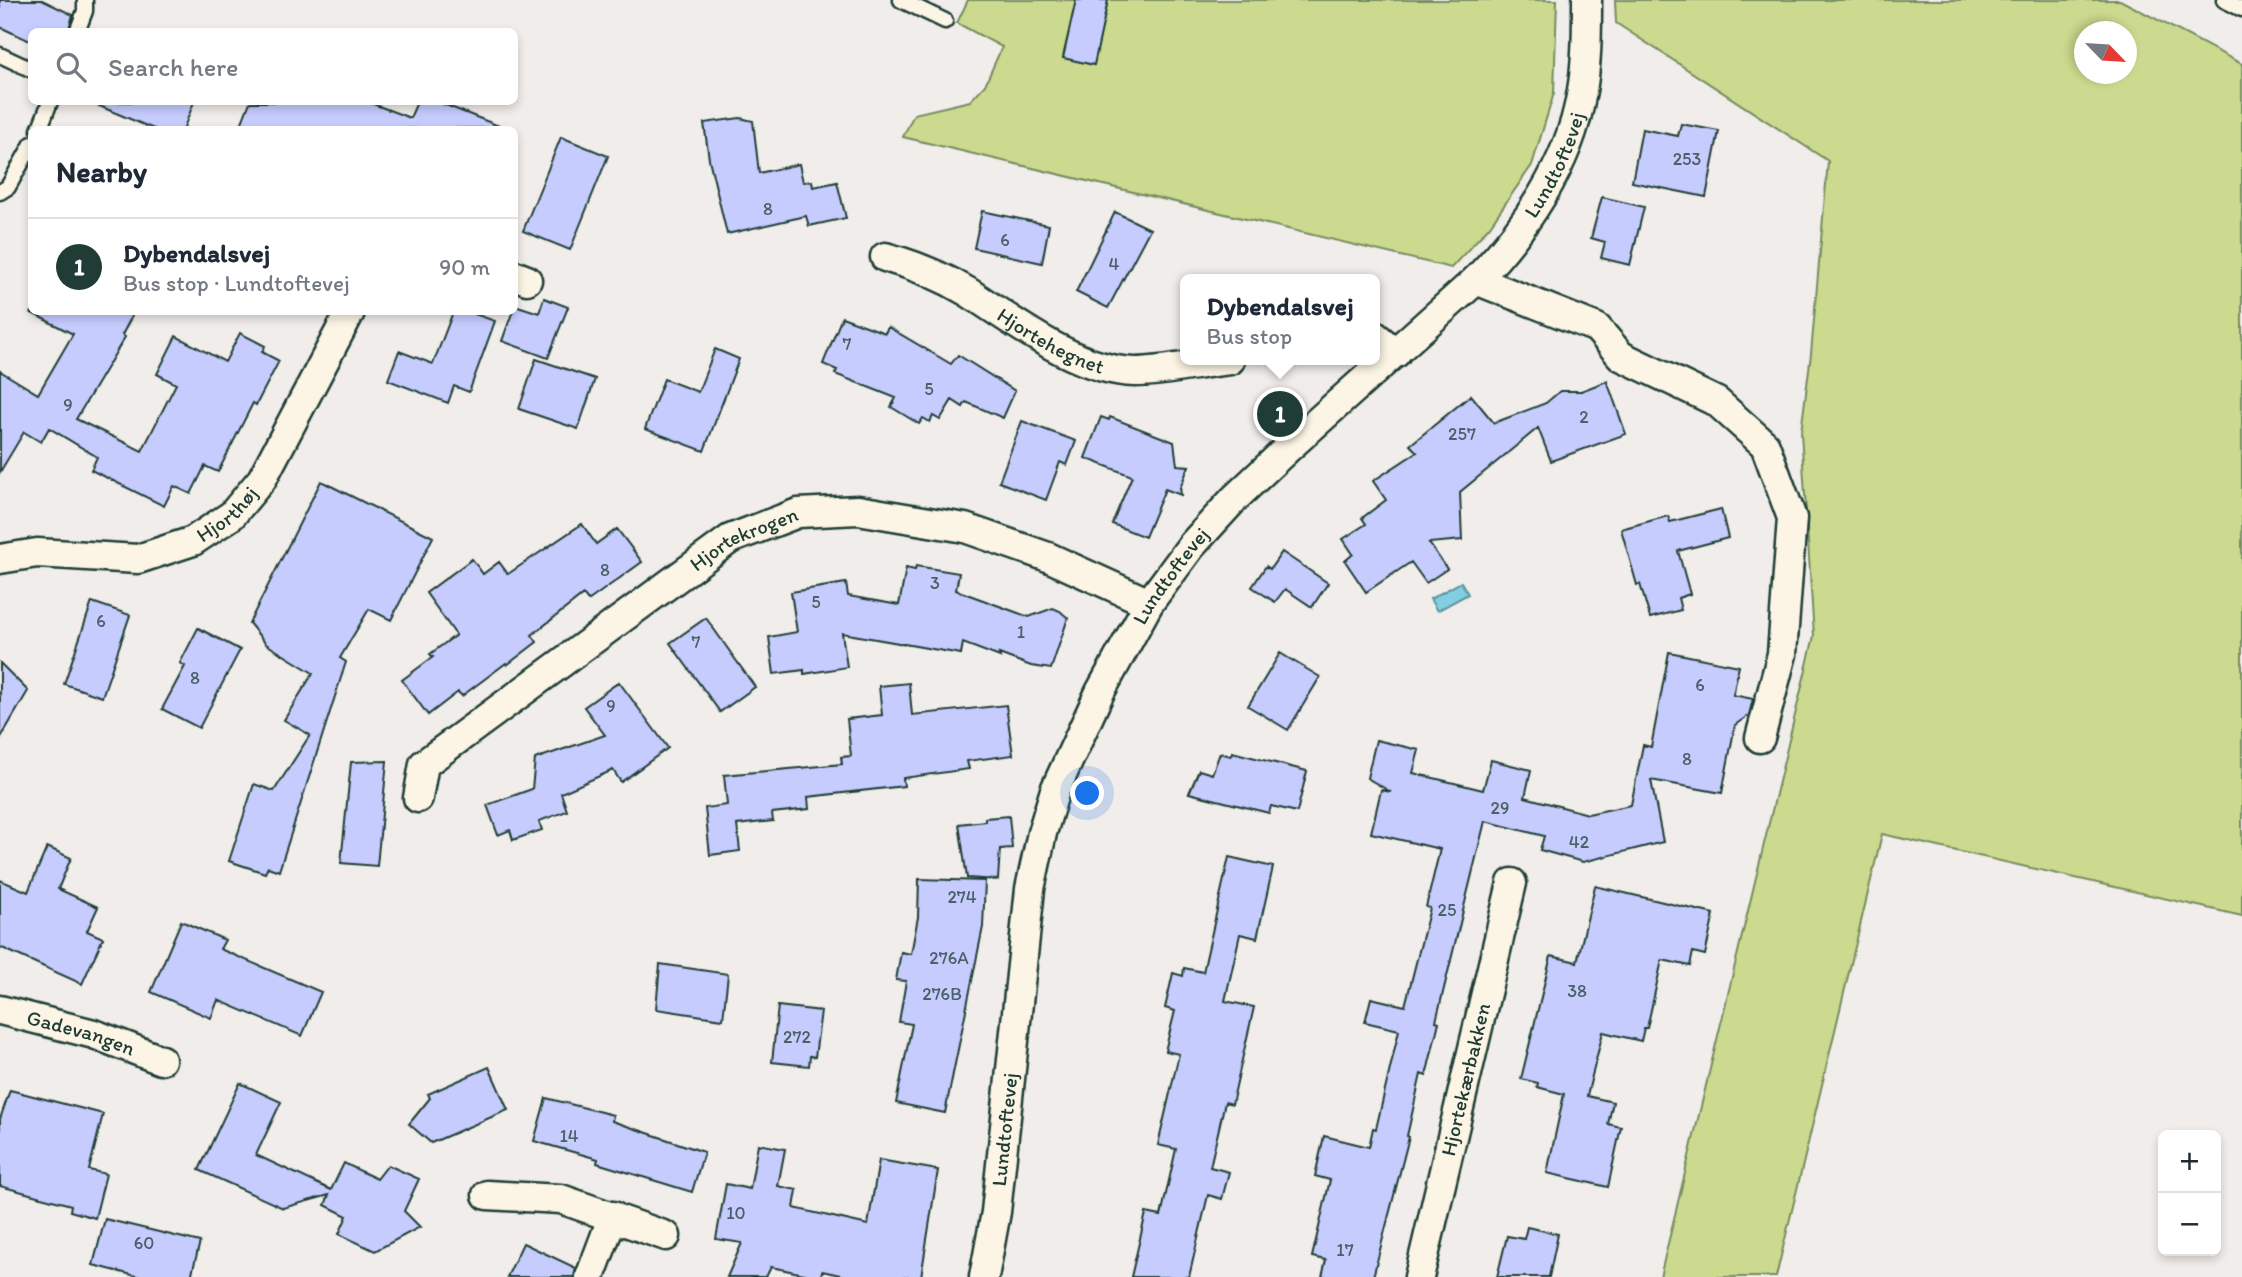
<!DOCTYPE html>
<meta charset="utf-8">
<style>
body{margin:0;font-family:Itim,sans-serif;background:#f2f2f3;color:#1f2937}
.controls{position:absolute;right:21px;bottom:21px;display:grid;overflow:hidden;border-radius:10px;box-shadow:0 4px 10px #0003}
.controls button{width:63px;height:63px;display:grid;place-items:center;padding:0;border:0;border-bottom:2px solid #e0e1e3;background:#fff;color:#1f2937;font:35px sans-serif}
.compass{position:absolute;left:2074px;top:21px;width:63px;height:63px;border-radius:50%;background:#fff;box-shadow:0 4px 10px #0003;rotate:115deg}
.you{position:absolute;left:1088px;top:794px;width:24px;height:24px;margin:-18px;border:5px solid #fff;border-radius:50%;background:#1a73e8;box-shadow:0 0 0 10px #1a73e833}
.badge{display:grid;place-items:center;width:46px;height:46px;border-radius:50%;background:#1f3d34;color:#fff;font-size:23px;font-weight:700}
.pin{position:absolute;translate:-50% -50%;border:4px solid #fff;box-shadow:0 2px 7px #0006}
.popup{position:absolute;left:1180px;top:274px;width:200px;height:91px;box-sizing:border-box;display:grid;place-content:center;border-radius:10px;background:#fff;filter:drop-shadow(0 2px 5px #0005);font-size:23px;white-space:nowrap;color:#747a83}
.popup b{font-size:26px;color:#1f2937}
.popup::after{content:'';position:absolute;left:50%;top:100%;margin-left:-14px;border:14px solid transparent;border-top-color:#fff}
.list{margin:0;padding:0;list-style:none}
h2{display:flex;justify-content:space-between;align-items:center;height:91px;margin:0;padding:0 28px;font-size:30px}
h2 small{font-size:23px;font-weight:400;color:#747a83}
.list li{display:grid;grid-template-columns:46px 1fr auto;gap:21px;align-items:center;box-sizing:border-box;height:98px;padding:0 28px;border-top:2px solid #e0e1e3}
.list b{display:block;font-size:26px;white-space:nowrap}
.list p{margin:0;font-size:23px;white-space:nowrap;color:#747a83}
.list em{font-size:23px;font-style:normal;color:#747a83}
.icon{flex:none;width:38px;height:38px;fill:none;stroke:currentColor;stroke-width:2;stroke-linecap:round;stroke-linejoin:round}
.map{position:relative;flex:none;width:2242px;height:1277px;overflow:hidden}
.search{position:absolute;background:#fff;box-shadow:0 4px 10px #0003;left:28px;top:28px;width:490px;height:77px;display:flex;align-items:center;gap:18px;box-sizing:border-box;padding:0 24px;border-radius:10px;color:#747a83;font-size:26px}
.panel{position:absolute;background:#fff;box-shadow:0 4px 10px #0003;left:28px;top:126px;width:490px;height:189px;border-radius:10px}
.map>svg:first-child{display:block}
.green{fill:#cbda8e;stroke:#758c61;stroke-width:2;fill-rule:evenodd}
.water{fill:#83cfe2;stroke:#5b959c;stroke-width:2}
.building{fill:#c7ccff;stroke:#1f3d34;stroke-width:2}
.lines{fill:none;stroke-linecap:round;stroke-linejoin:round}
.service-casing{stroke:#1f3d34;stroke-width:19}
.minor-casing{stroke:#1f3d34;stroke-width:33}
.service{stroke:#fcf5e5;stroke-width:14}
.minor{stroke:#fcf5e5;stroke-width:28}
.labels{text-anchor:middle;stroke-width:5;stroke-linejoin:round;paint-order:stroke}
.number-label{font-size:18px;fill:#496167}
.street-label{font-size:21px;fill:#1f3d34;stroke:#fcf5e5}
</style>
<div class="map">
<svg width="2242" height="1277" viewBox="0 0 2242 1277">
<rect width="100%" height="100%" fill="#f1edea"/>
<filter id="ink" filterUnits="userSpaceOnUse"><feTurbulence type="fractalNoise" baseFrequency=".0143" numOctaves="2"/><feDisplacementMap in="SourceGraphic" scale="14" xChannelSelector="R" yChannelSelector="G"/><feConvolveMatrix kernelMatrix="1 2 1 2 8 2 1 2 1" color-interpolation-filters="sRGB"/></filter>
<g filter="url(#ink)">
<path class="green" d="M968,0H1076L1063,57L1093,65L1108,0H1557L1554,93L1532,165L1489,227L1451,268L903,137L914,114L970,101L985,85L1002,47L957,23Z
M1615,0H2120L2242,64V916L1882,834L1776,1277H1660L1814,636L1801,432L1811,354L1828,161L1616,23ZM2084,32H2126V74H2084Z"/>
<path class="water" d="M1461,582L1468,594L1437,611L1430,599Z"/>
<path class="building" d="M0,0H42L73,15L68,32H32V42L0,27Z
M1076,0H1108L1094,65L1063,58Z
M90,102H194L183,130H156Z
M250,102H368L410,118L417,102H438L504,128L239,130Z
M740,118L753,121L759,173L799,164L803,182L812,181L813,187L837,182L846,218L809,226L806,216L727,234L709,159L704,123Z
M1681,124L1719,131L1706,197L1632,182L1642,129L1678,136Z
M561,137L608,156L570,250L523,231Z
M1602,197L1644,207L1630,265L1601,258L1605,242L1591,238Z
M982,211L1049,225L1042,263L974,248Z
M1115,212L1150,229L1108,308L1076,292Z
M544,298L568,307L548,358L502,341L515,305L539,313Z
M30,312H134L122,335L125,337L76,419L142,451L176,384L157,374L176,336L225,362L240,333L265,346L262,352L279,361L256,405L253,403L218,472L205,466L191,494L174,486L164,506L91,470L97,457L49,428L41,442L24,432L0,472V371L38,394L73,334Z
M453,312H469L495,321L469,392L454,386L448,403L388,380L399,351L433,364Z
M842,317L885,333L888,327L951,364L958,355L1015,391L1003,418L966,402L963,407L952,400L940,420L933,416L930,422L923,418L919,424L891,407L896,398L835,374L837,370L823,364Z
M715,349L739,359L704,451L645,429L664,379L698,392Z
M536,359L595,379L578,429L519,409Z
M1607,381L1626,434L1551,461L1538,428L1460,492L1462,540L1429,543L1447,569L1426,583L1411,562L1366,592L1345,561L1353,554L1343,539L1366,524L1362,518L1386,500L1373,481L1417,452L1410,445L1471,395L1494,423L1546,403L1560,391H1581Z
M1101,417L1109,420L1110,417L1174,442L1177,465L1189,466L1180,488L1181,495L1165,489L1145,537L1112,524L1132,476L1085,458Z
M1022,421L1076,441L1067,465L1060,462L1046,500L999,482Z
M321,481L433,537L391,620L369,609L340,658L346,662L279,871L268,867L265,873L229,861L254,784L274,791L310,735L284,720L313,673L266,644L249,623Z
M1721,509L1728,538L1678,551L1690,594L1678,598L1681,610L1650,618L1640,584L1637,585L1621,529L1668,516L1670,522Z
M582,524L596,544L617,529L642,562L588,601L583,595L532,635L537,642L507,665L506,663L462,696L458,692L428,715L402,680L433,657L430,654L456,635L426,593L472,559L483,574L499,562L508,574Z
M1282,552L1328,583L1312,607L1285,589L1275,602L1252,587L1266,566L1270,569Z
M916,566L959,573L956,590L1029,617L1053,608L1060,611L1068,618L1051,669L1031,666L999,654L1000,657L963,643L961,654L842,633L847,667L804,674V670L774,674L769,637L797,632L791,592L846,583L848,596L899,605L906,568L915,570Z
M92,602L130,615L102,697L64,684Z
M706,618L755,687L720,712L670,643Z
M198,628L240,650L199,728L162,709L185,666L180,663Z
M1669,652L1739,666L1733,695L1753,699L1749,715L1735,725L1722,793L1651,780L1663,842L1583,862L1540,850L1544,836L1485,821L1436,1021L1439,1022L1426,1076L1421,1074L1407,1136L1409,1137L1373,1277H1322L1326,1260L1312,1257L1330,1180L1315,1176L1324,1136L1369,1147L1373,1128L1376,1129L1399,1030L1365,1022L1371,998L1405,1006L1430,908L1426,907L1440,849L1371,833L1381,790L1391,792L1367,778L1376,740L1419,750L1413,773L1483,790L1491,760L1531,770L1525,797L1588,814L1631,805L1643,745L1651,747Z
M1280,653L1320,677L1288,730L1248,706Z
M0,663L28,691L0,739Z
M619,682L668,748L621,782L613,770L561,793L567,811L539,821L542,830L513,840L510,830L498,835L487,805L532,789L535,759L605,735L584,707Z
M909,683L912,715L1006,705L1013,755L967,761L969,769L903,778L904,786L808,797L809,809L772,813L773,821L737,825L740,851L710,855L705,808L727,805L724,775L842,764L841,757L851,756L847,719L882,715L879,686Z
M1232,752L1307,771L1297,812L1271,806L1269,813L1189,793L1199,770L1212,774L1220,753L1231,756Z
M387,761L377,866L341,863L351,762Z
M1009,816L1012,848L1000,849L998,880L967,878L959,824L985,821V818Z
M47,847L71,858L58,889L98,907L87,931L103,938L82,984L0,947V880L28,892Z
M1229,857L1273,867L1257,938L1240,934L1225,1001L1254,1007L1232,1104L1225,1102L1210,1167L1229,1172L1222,1199L1208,1195L1189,1277H1131L1146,1213L1161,1216L1176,1149L1158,1145L1179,1054L1165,1051L1175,1011L1165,1008L1173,973L1183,976L1184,968L1203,972Z
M919,879L985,881L983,927L945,1113L896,1103L912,1024L899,1022L906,981L896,980L901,952L911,954L918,917Z
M1595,886L1714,914L1705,955L1693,952L1690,966L1662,960L1647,1028H1644L1641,1041L1603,1032L1587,1096L1613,1102L1608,1124L1621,1127L1608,1187L1547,1173L1564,1094L1537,1087L1538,1083L1521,1079L1551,956L1577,962Z
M181,921L225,940L220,949L321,992L302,1036L218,1000L211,1018L151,992Z
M660,964L728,974L723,1019L656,1009Z
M778,1006L821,1011L815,1057L810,1056L809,1066L772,1062Z
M489,1067L508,1110L431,1143L409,1124L430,1098L428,1094Z
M240,1083L281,1102L256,1155L331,1190L344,1163L377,1179L388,1165L419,1179L404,1211L420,1227L375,1251L339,1234L347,1216L325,1205L329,1195L283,1208L199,1170Z
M10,1090L103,1114L89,1170L106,1174L95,1218L70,1211L71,1205L0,1186V1119Z
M546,1098L613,1115L612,1121L704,1152L692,1192L597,1163L598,1159L534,1141Z
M758,1144L785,1149L778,1186L797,1190L794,1208L868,1225L879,1160L938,1170L921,1277H849L822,1271L821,1277H818L771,1267L766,1277H727L742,1243L716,1239L726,1184L750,1189Z
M105,1219L200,1242L191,1277H140L93,1265Z
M1527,1227L1558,1234L1549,1277H1497L1507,1236L1524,1239Z
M523,1243L576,1268L574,1277H507Z"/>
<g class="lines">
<g class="service-casing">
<path id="service" d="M901,0L945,21
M2224,0L2242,9
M77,32L85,11V0
M0,55L32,70
M39,130L50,102
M0,192L8,187L32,144"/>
</g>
<g class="minor-casing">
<g id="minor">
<path id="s1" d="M885,257C914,265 942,276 968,292C1015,322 1077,371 1135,372C1165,372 1200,363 1230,360"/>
<path d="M514,275L527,280"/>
<path d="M1476,280L1597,328L1621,356L1717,402L1765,445L1792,518L1782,654L1760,738"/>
<path d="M1374,335L1396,353"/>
<path id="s2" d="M0,559L37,553L138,559L193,541L232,515L262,479L350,312"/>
<path id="s3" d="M418,798L424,764L730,539L798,513L858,510L965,528L1048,557L1149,603"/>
<path id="s4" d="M0,1010L94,1034L161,1060"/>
<path d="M487,1195L561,1199L666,1236"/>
<path d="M590,1277L613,1216"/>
<path id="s5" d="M984,1277L996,1212L1030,889L1042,833L1055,790L1100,692L1149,603L1192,545L1234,499L1287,449L1476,280C1524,231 1569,165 1581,96C1587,66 1587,31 1587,0"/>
<path id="s6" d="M1419,1277L1512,883"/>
</g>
</g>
<use href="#service" class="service"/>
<use href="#minor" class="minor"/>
</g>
</g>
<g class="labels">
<g class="number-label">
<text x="1687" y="165">253</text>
<text x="768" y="215">8</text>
<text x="1005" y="246">6</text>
<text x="1114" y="270">4</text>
<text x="847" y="350">7</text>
<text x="929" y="395">5</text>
<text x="68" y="411">9</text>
<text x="1584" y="423">2</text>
<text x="1462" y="440">257</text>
<text x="605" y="576">8</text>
<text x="935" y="589">3</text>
<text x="816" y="608">5</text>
<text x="101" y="627">6</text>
<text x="1021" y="638">1</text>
<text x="696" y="648">7</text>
<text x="195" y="684">8</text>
<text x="1700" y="691">6</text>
<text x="611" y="712">9</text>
<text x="1687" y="765">8</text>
<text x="1500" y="814">29</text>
<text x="1579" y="848">42</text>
<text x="962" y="903">274</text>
<text x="1447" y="916">25</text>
<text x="949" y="964">276A</text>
<text x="1577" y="997">38</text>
<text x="942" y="1000">276B</text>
<text x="797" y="1043">272</text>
<text x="569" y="1142">14</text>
<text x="736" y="1219">10</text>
<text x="144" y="1249">60</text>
<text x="1345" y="1256">17</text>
</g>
<g class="street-label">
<text dy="7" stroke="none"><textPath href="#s5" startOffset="1304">Lundtoftevej</textPath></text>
<text dy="7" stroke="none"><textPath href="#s1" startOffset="187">Hjortehegnet</textPath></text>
<text dy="7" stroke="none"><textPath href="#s2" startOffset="240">Hjorthøj</textPath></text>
<text dy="7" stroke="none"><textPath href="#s3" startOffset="427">Hjortekrogen</textPath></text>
<text dy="7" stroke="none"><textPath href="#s5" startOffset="737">Lundtoftevej</textPath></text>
<text dy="7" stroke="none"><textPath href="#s4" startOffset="84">Gadevangen</textPath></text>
<text dy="7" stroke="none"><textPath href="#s6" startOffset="203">Hjortekærbakken</textPath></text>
<text dy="7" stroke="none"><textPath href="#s5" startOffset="149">Lundtoftevej</textPath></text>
</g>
</g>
</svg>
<div class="controls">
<button>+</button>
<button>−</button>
</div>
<svg class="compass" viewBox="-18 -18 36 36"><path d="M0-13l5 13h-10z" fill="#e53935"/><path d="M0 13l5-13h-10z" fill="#747a83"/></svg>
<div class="you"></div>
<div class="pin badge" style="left:1280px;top:414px">1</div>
<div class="popup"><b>Dybendalsvej</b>Bus stop</div>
<div class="search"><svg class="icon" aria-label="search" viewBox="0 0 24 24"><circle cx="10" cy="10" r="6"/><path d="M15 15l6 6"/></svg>Search here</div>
<section class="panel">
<h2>Nearby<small></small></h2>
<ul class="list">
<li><span class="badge">1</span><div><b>Dybendalsvej</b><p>Bus stop · Lundtoftevej</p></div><em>90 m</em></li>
</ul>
</section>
</div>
